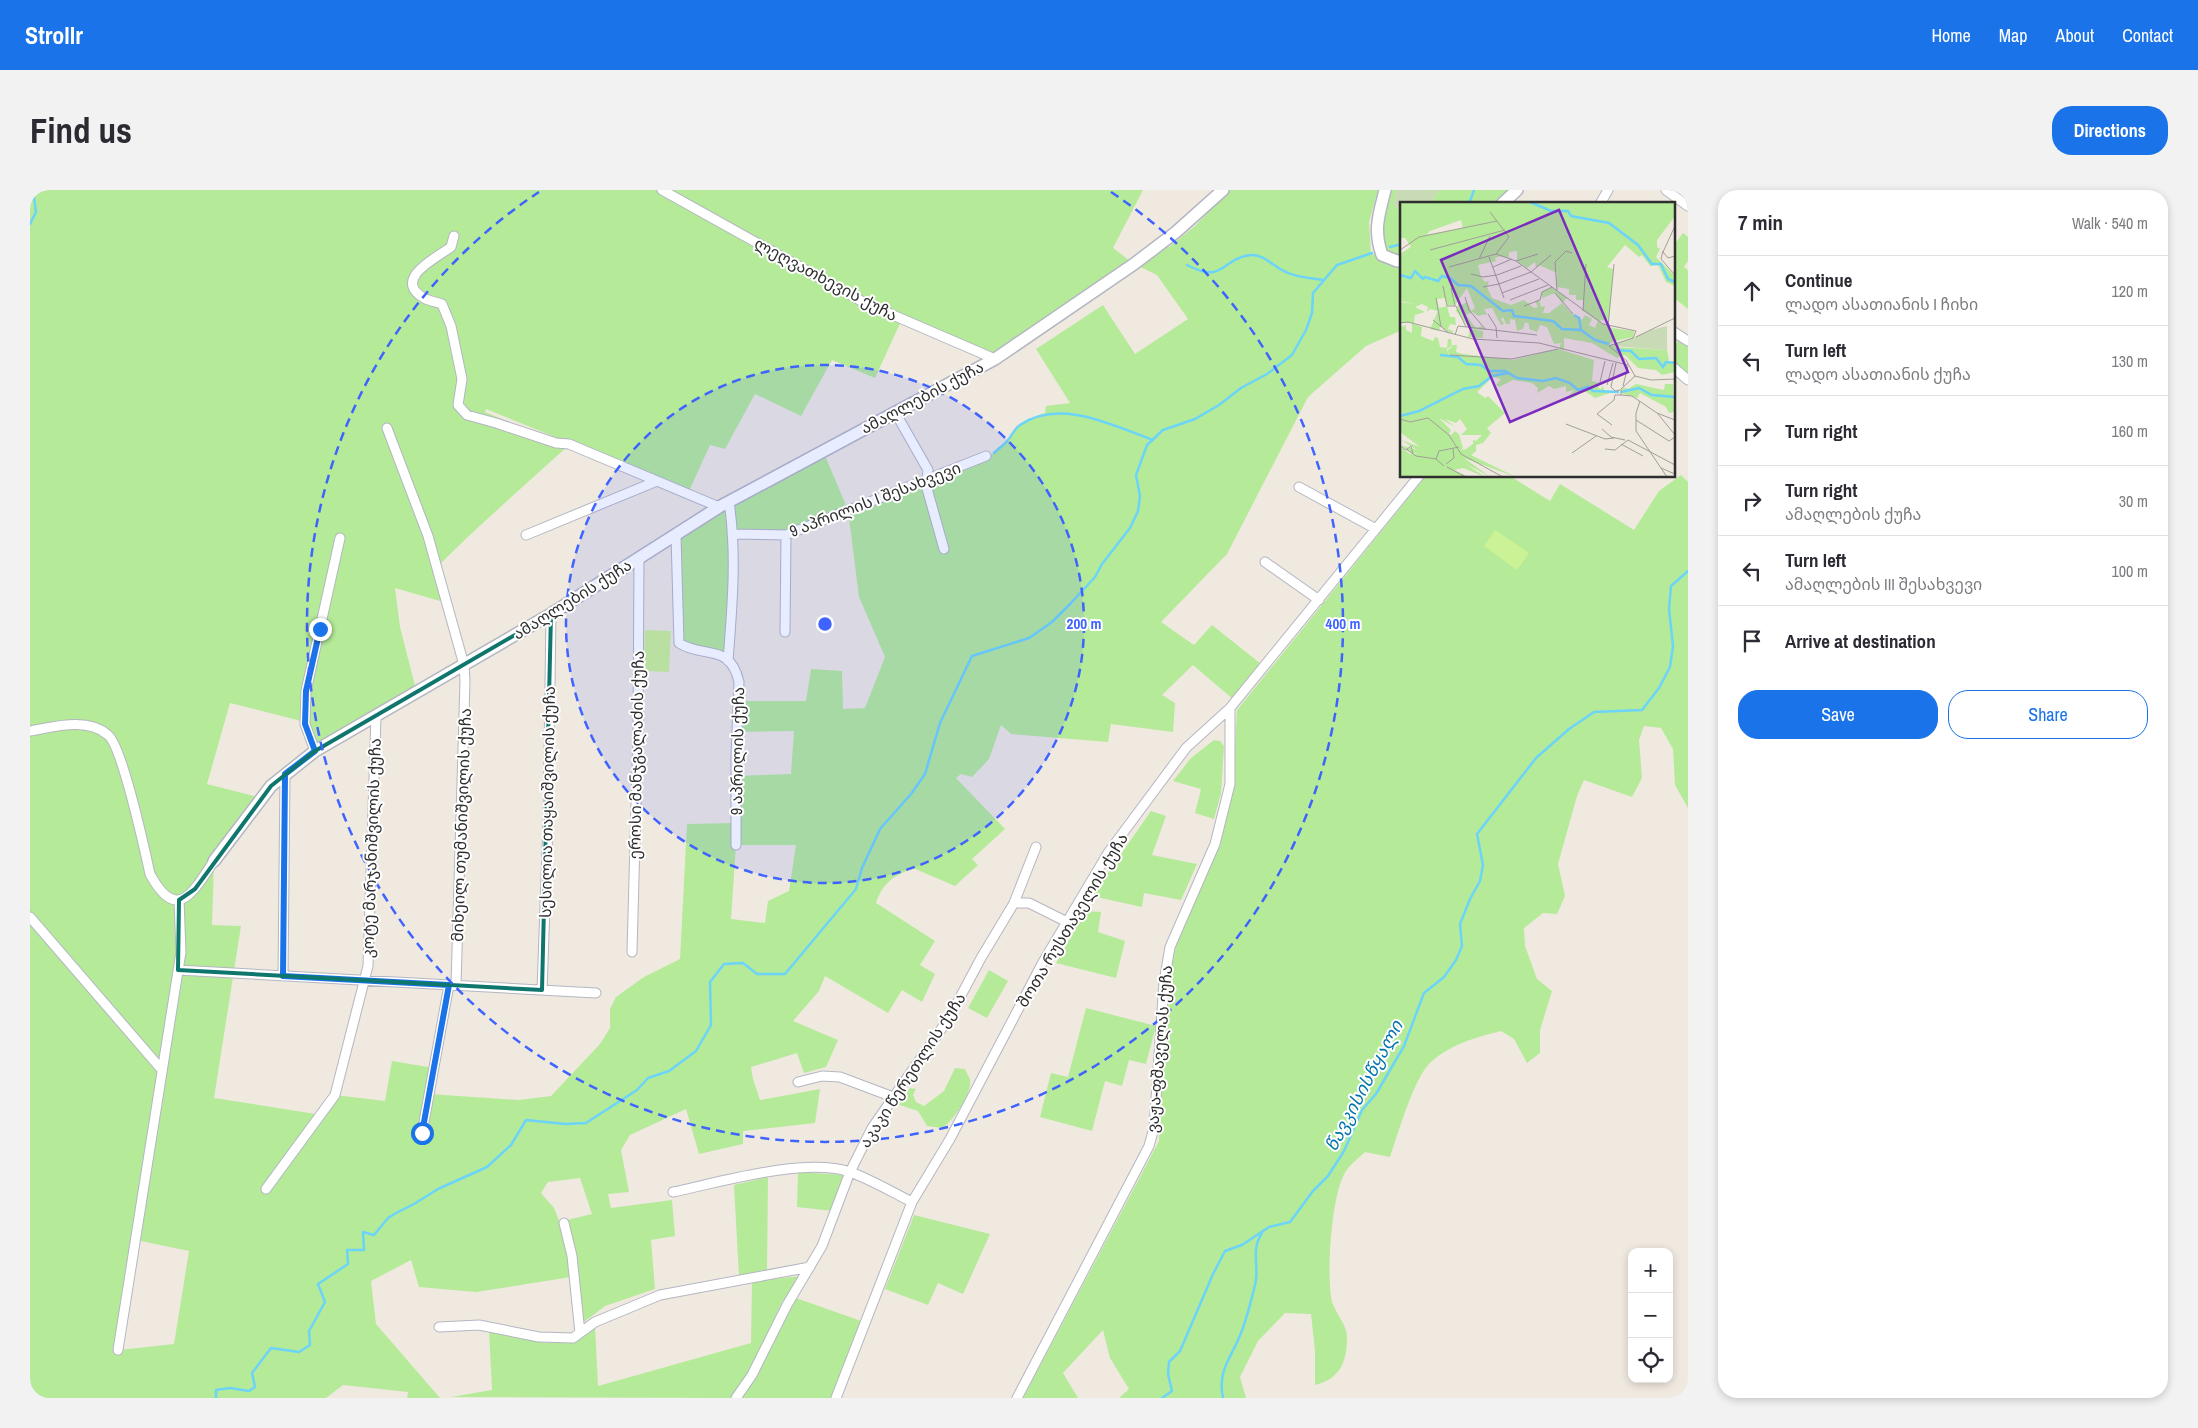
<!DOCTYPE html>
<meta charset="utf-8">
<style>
body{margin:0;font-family:"Archivo Narrow","Noto Sans Georgian",sans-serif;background:#f2f2f3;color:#2b2b33}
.controls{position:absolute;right:15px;bottom:15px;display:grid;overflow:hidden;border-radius:10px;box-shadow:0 2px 8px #0003}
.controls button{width:45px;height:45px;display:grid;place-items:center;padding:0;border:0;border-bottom:1px solid #e1e1e2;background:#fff;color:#2b2b33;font:25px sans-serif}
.stop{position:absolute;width:15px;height:15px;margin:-11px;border:4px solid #1a73e8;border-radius:50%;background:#fff}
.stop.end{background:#1a73e8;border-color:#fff;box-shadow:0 1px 5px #0008}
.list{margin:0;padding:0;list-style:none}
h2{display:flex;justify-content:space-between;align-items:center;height:65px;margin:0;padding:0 20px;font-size:21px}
h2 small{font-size:16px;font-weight:400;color:#7c7c81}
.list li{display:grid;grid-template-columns:32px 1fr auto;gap:15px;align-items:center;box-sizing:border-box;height:70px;padding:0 20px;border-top:1px solid #e1e1e2}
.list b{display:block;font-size:19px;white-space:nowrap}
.list p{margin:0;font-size:16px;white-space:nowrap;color:#7c7c81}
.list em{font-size:16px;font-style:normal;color:#7c7c81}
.actions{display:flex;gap:10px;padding:15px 20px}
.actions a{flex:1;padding:11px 0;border:1px solid #1a73e8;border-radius:20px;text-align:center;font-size:18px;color:#1a73e8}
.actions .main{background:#1a73e8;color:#fff}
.icon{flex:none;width:28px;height:28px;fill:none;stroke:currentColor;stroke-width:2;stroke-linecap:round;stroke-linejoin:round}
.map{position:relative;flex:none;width:1658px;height:1208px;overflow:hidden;border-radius:20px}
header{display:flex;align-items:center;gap:30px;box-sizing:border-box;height:70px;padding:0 25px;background:#1a73e8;color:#fff}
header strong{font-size:24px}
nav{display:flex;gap:28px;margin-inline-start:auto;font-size:18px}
.intro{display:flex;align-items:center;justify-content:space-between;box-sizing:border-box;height:120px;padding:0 30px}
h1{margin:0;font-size:35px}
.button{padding:12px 22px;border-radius:20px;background:#1a73e8;color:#fff;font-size:18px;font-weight:700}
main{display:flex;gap:30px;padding:0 30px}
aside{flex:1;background:#fff;border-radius:20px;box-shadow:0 2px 8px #0003}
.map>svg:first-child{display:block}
.green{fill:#b5ea99;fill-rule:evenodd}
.cemetery{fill:#c8dbb6}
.pitch{fill:#cbf294}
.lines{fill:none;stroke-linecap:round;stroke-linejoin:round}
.stream{stroke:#6cd4f9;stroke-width:2.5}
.street-casing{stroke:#b4b6c2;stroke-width:11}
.secondary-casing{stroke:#b4b6c2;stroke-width:14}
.street{stroke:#fff;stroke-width:9}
.secondary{stroke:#fff;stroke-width:11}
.route{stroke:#1a73e8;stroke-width:6}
.marked{fill:none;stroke:#0f766e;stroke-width:4;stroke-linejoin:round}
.ring{fill:none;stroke:#3e63ff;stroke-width:2.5;stroke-dasharray:9 6}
.labels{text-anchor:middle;stroke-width:4;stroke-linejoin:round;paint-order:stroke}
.street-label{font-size:16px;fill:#2e2e2e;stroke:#fff}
.water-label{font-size:18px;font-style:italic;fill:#0273ae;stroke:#fff}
.inset-river{fill:none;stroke:#6cd4f9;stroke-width:2.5}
.inset-road{fill:none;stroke:#a29e99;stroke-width:1}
.view{fill:#7b2cbf;fill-opacity:0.15;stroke:#7b2cbf;stroke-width:2.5}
.inset-edge{fill:none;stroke:#2e2e2e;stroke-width:2.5}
.centre{fill:#3e63ff;stroke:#fff;stroke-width:2.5}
.ring-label{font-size:15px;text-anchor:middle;font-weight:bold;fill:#3e63ff;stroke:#fff;stroke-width:4;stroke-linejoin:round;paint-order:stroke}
</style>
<header>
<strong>Strollr</strong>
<nav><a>Home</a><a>Map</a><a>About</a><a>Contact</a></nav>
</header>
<div class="intro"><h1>Find us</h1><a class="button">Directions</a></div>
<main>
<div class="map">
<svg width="1658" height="1208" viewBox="0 0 1658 1208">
<rect width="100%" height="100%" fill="#f0e9e0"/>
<path class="green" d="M0,0H1113L1083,58L1104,74L1125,58L1139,57L1165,36L1200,0H1348L1339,32L1341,64L1352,65L1372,71V140L1336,156L1278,207L1197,364L1131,432L1164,455L1182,435L1231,474L1204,510L1163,475L1132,505L1145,513L1143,542L1081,534L1078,552L981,544L971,535L959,569L942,587L931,584L926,588L975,639L942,669L948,675L925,696L883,678C864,686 853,692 846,713L905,751L890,775L905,784L892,812L872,800L858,823L795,786L789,801L763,831L808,850L796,877L774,883L767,863L721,877L723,889L730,910L790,899L785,933L713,941V954L669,964L656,919L600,945L591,960L599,1002L578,1004L581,1018L642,1010L645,1046L621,1050L625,1099L575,1116L554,1132L546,1063L537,1030L562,1024L550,988L518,992L511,1003L524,1018L540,1059L536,1060L541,1087L446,1102L389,1097L381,1070L341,1091L346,1134L410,1208H377L378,1202L313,1195L296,1208H0ZM1104,74L1127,85L1158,129L1105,164L1073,115L1006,159L1040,213L1016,216L1015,223L1001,228L987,236L977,251L964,263L818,320L793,261L646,345L649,453L698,471L702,345H756L818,320L829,407L855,467L835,518L813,519L812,481L781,479L776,511H708L707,542L764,541L761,584L706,586V633L657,634L650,769L614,787L586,807L580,819V838L570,854L521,906L489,910L399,904L404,878L362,871L355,911L305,905L292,925L184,908L211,736L182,735L184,671L232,608L177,594L200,513L279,533L288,555L385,496L370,437L365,398L417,413L408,376C450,334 494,296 538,256L455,222L456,219L659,301L680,255L695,259L725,204L771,226L802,170L845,188L872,129L965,169ZM706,655H766L759,701L738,711L735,733L701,729ZM106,1050L159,1061L144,1154L89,1160Z
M1358,0H1367L1364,14L1372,24V67L1355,63L1349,37Z
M1409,0H1484L1466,14H1400Z
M1653,43L1658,47V71L1654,77L1658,80V119L1644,108V55Z
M1649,149L1658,155V184L1644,173V158Z
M1651,285L1658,292V618L1645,595L1643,559L1631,538L1614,536L1609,550L1612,588L1602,607L1554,590L1547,606L1528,674L1535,706L1527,724L1513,723L1494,738L1495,756L1507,789L1522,801L1510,840V863L1497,873L1484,849L1471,841C1447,847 1421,854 1401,872C1384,887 1368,944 1360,967L1335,962C1329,968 1320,974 1316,981C1301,1003 1296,1087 1302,1112C1306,1124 1317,1135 1317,1147C1317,1172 1310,1189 1285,1195V1161L1281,1124L1255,1123L1228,1151L1210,1187L1216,1208H1089L1099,1199L1080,1168L1073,1140L1033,1183L1048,1208H993L1129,951L1137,794L1148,747L1185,666L1203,597L1207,520L1396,286H1480L1520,311L1530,294L1604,340L1629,301Z
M1184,550L1190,551L1194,556L1191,603L1184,629L1165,623L1171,599L1143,591L1161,568Z
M1121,621L1136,626L1122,665L1167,674L1151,710L1114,703L1112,717L1062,706Z
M1056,721L1071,722L1068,742L1095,751L1086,788L1026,773Z
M959,780L978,791L957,828L938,818Z
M1056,818L1126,836L1116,874L1099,870L1092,896L1075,891L1062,941L1010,927L1021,883L1038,887Z
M925,878L935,879C936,882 939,886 940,890C942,904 924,929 913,938L897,936L888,921L867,914L880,898L886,899L883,905L886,912L894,916L914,901Z
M768,982L815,985L803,1021L767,1017Z
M738,987L737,1082L709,1086L704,995Z
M884,1025L960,1044L933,1104L908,1093L898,1115L855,1099Z
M772,1086L752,1112L720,1181L703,1208L421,1207L462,1200L459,1140L517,1153L544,1151L565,1136L568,1196L721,1153L722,1091Z
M766,1108L831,1131L802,1208H711L733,1174Z"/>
<path class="cemetery" d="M1367,0H1409L1400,14H1372V24L1364,14Z"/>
<path class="pitch" d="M1465,340L1499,363L1487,380L1454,356Z
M615,440L641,441L639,482L614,481Z"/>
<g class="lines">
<path class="stream" d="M1439,14L1444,0
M0,34L6,22L3,0
M1360,57L1372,54
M1157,75C1195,95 1191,68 1221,65C1234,64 1245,78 1256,82C1267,88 1281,88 1294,90
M964,263C969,258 974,255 978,250C982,245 985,238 990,235C1030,208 1082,235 1123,250
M186,1208V1200L200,1198L219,1201L225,1197L222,1183L241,1158L269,1162L280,1155L279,1141L295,1112L288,1094L318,1074L317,1060H334L333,1042L344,1045L358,1028L366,1023L384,1014L408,999L457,977L481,955L496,930L535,934L556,933L607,900L618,888L639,881L666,861L681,835L680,792L694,774L713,773L727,784H755L826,699L832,678L850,639L881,604L895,584L910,533L942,466L999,448L1022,432L1041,413L1065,387L1072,374L1100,338L1108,321L1110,306L1106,285L1117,255L1133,240L1165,229L1189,215L1211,198L1237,184L1262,165L1276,140L1282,123L1283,103L1307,75L1342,63
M1132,1208L1142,1201L1138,1184L1139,1172L1150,1161L1183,1084L1195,1061L1212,1055L1239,1037L1260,1032L1283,1001L1298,986L1314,961L1332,920L1346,904L1374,856L1394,803L1414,787L1426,770L1432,756L1430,734L1440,709L1450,691L1453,675L1447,644L1506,568L1539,539L1564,522L1612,520L1629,498L1640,477L1643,456L1639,419L1641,396L1658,381
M1193,1208C1187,1180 1202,1167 1211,1143C1217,1128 1221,1111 1225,1095C1230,1077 1220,1061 1232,1043"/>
<g class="street-casing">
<path id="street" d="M632,0L835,113L965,169
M1636,0L1658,16
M1570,14L1578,0
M424,46L421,57C408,67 361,89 394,108C399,111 406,112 412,114L421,136L432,189L428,215L437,225L466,233L526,253L539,254L689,317
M1644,142L1658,151
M1644,178L1658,190
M865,222L898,280L896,295L914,359
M357,238L398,346L434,475L435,491L426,795
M1269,297L1346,339
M702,344L756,345L956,266
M496,345L627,291
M646,345L649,453C673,469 700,452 709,492L706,565V655
M1235,372L1289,410
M755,442L756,345
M698,471C702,419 707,364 699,312
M0,541C24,537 57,527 78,545C92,556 115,661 120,684C147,734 163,702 184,671
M285,561L275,534L276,501L310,348
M984,713H999L1037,732
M0,727L132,880
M602,762L608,541L609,368
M148,780L566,803
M253,786L255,584
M512,800L518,632L521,424
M768,892L792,886L810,887L863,907
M392,943L419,795
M236,999L305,905L338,776L346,526
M643,1002C691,992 774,967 820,982C842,990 862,1002 882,1012
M534,1033L542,1066L550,1143
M409,1137L449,1135L509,1147L543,1148L565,1132L630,1105L780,1077
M88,1160L151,762L149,710
M706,1208L722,1185L757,1115L792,1056L820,982L842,938L919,828L951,768L984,713L1006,657
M806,1208L882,1012L920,949L1013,772L1078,663L1156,558L1200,518L1389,286
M987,1208L1119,956L1124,938L1134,792L1140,757L1185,654L1200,594V518"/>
</g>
<g class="secondary-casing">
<path id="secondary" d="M1355,0C1349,25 1343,39 1352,65L1367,71H1372
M1472,14L1487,0
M184,671L241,596L285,561L521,424L689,317L965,169L1104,74L1146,42L1193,0"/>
</g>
<use href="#street" class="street"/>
<use href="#secondary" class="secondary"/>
</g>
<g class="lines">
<path class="route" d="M290,439L276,501L275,534L285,561L255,584L253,786L419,795L392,943"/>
</g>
<path class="marked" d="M521,424L512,800L148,780L149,710L165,699L241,596L285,561Z"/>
<circle cx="795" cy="434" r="259" fill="#3e63ff" fill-opacity=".12"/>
<g class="ring">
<circle cx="795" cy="434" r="259"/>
<path d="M1081 2A518 518 0 1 1 509 2"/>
</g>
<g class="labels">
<g class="street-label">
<text transform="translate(796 89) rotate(28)" y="6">ლეღვათხევის ქუჩა</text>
<text transform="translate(892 207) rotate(-28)" y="6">ამაღლების ქუჩა</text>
<text transform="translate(845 309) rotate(-21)" y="6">9 აპრილის I შესახვევი</text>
<text transform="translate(542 409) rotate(-32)" y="6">ამაღლების ქუჩა</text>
<text transform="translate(707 561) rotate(-89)" y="6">9 აპრილის ქუჩა</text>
<text transform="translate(606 565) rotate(-89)" y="6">ეროსი მანჯგალაძის ქუჩა</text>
<text transform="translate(517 612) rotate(-89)" y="6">სესილია თაყაიშვილის ქუჩა</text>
<text transform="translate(431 635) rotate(-88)" y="6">მიხეილ თუმანიშვილის ქუჩა</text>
<text transform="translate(341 658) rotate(-88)" y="6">კოტე მარჯანიშვილის ქუჩა</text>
<text transform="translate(1042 730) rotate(-59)" y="6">შოთა რუსთაველის ქუჩა</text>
<text transform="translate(1129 859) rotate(-85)" y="6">ვაჟა-ფშაველას ქუჩა</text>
<text transform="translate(882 880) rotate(-57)" y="6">აკაკი წერეთლის ქუჩა</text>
</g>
<g class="water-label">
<text transform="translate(1334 896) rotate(-62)" y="6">წავკისისწყალი</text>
</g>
</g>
<g transform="translate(1370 12)">
<rect width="275" height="275" fill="#f0e9e0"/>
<path d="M0,0H275V14L257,38V45L260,47L256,55L275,74V84L266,80L258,63L250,64L242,53L239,55L225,43L207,65L213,67L209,117L198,119L211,126L234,129L233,135L212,140L209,143L227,138L248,130L214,145L267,148L269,159H275V170L262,173L256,168L238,166L225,153L217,156L192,141L164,136V148L159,147L161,141L154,142L147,125L140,123L137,130L129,127V122L125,120L123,127L117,129L115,118L110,117V122H106L103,115L101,117L104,122L101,123L92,106L84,107L87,112L78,114L71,109L75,106L67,86L55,103H47L45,96L37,97L39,106L47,104L50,115H55L56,123L50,122L48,127L53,129L52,132L40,124L39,129L30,127L38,109L30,107L27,110L28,105L22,102L15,105L25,110L15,113L14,121H0V100L16,102L0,99V52L11,45L5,36H1L0,41ZM61,18L63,26L26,33L30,29ZM117,49V59L127,66L135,60L136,66L139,63L157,71V85L169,87V93H176V98H183V109L198,119L195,126L189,123L192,117L185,113L182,118L173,113L162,101L167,96L152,85L142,90V96L155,91L162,101L149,111H143L145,104L141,105L139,98L135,99L138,105L134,106L124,98L111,103L92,96L87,85L89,79L85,80L81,75L78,63L96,59L95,56L101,54L109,56V50ZM59,99L61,103L67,100L72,110L66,113L76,126L82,124L85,128L71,127L83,129V136L68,135L70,127L56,109ZM12,121L22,125L21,134L33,139L35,135L38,136L40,145L47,146L48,137H51L52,144L47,147L49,155L48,148L52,145L53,143H57L56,150L63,152L113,158L158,147L194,158L192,179L200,181L198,186L201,187L203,183L204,188L213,190L195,196L185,189L170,197L167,196L174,188L166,190V184L154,187L149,184L137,191L138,186L132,181L113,178L99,185L96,183L101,177L93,175L77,190L85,196L88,194L105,211L87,226L91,231L83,241L76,243V249L71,253L116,275L64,256L89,274L66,262L85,275L63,266L54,268L69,275H0V245L10,252L20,251H12L0,243L17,248L1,238L20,245L0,230V125L6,123V128L12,131ZM39,216L55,225L45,217L56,221L60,217L67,227L61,233H82L76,239L73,238V242L66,247L61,248L63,246L59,232L55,229L51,233L49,232L51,228ZM236,182L264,188L265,182H273L274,210L269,211L266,205L240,191L237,196L221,191L223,185L228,187Z" fill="#b5ea99" fill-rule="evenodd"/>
<path d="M267,124V148L213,144L251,128Z" fill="#c8dbb6"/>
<path class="inset-river" d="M130,0L151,9H168L171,14L209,21L238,43L252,62H261L268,77L275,80M0,73L11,76L15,69L23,77L25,75L38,79L42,74L50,76L58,83L71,84L103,109L112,108L114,114L153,119L162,127L181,128L195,138L209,142M174,113L179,116L181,128M216,148L231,149L239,157L256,156L263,165L266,160L275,161M40,153L58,155L66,162L81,163L89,169H105L117,176L143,179L156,176L170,181L178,188L188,185L193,189L219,190M221,190L239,186L252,193L275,195M0,214L19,209L63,187L79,184L92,174L108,171"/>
<path class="inset-road" d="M90,10L109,35L96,52L116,59L203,122L236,129L233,136L209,144L226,158L235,174M275,24L263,50L268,56L275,54M0,48L19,35L97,19M30,48L105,28M263,49L261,57L275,73M89,55L104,96M79,57L90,34M116,59L138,52M49,65L96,52M93,65L112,57M71,72L83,75L97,73L121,64M99,82L131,70L151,53M43,84L47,104H56L66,125M83,85L99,82M51,86L55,104M157,88L155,60L166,49L172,51M102,91L139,77M155,91L173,112M65,95L69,108L86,128M36,96L41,125M110,98L148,83M124,104L140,98L142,90L152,85M183,109L186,62M88,112L96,125L97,136M33,118L49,131M0,121L8,120L73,137L139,141L228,163M208,124L214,62M55,133L58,124L137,133M236,135L275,116M50,153L112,157L158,147M216,161L211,185L215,189L220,188M235,174L221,187V193L232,194L257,211L275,218M235,174L251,178L275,177M200,180L205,159M207,183L213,161M223,184L228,164M240,199L236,211V229L267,275M258,212L275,233M0,217L10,220L28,216L49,233L61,252L103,275M236,218L269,239L275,235M166,222L205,237L214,236M212,223L197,212L214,198L215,193H221M202,227L211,235L225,238M221,242L243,254M0,244L6,248L11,244L13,252M6,247L16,254L36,257L44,264M205,247L215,248L228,238L275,263M172,251L196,234M36,257L39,249L59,245M46,262L54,256L53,247M47,265L66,275M261,266L275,272"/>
<path class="view" d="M159,8L228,170L110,220L41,58Z"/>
<rect width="275" height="275" class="inset-edge"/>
</g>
<circle cx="795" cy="434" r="8" class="centre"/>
<g class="ring-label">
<text x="1054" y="439">200 m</text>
<text x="1313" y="439">400 m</text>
</g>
</svg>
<div class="controls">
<button>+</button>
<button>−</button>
<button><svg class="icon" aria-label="locate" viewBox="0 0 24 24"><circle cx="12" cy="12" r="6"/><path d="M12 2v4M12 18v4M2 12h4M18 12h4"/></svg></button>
</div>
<div class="stop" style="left:392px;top:943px"></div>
<div class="stop end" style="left:290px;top:439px"></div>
</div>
<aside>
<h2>7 min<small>Walk · 540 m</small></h2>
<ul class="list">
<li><svg class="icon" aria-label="ahead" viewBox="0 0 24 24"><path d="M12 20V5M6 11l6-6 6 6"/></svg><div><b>Continue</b><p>ლადო ასათიანის I ჩიხი</p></div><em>120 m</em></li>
<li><svg class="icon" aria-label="left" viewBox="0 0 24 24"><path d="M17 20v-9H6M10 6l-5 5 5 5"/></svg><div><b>Turn left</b><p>ლადო ასათიანის ქუჩა</p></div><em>130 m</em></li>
<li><svg class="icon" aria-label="right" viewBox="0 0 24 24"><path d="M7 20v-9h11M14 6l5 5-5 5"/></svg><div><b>Turn right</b></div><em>160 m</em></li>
<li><svg class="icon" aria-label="right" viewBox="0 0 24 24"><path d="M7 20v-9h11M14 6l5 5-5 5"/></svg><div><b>Turn right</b><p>ამაღლების ქუჩა</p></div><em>30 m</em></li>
<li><svg class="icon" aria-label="left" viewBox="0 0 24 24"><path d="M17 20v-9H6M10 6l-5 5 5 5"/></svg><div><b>Turn left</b><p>ამაღლების III შესახვევი</p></div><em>100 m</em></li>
<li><svg class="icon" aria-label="arrive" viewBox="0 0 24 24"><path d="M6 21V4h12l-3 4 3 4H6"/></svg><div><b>Arrive at destination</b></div></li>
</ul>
<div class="actions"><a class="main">Save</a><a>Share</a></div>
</aside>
</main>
